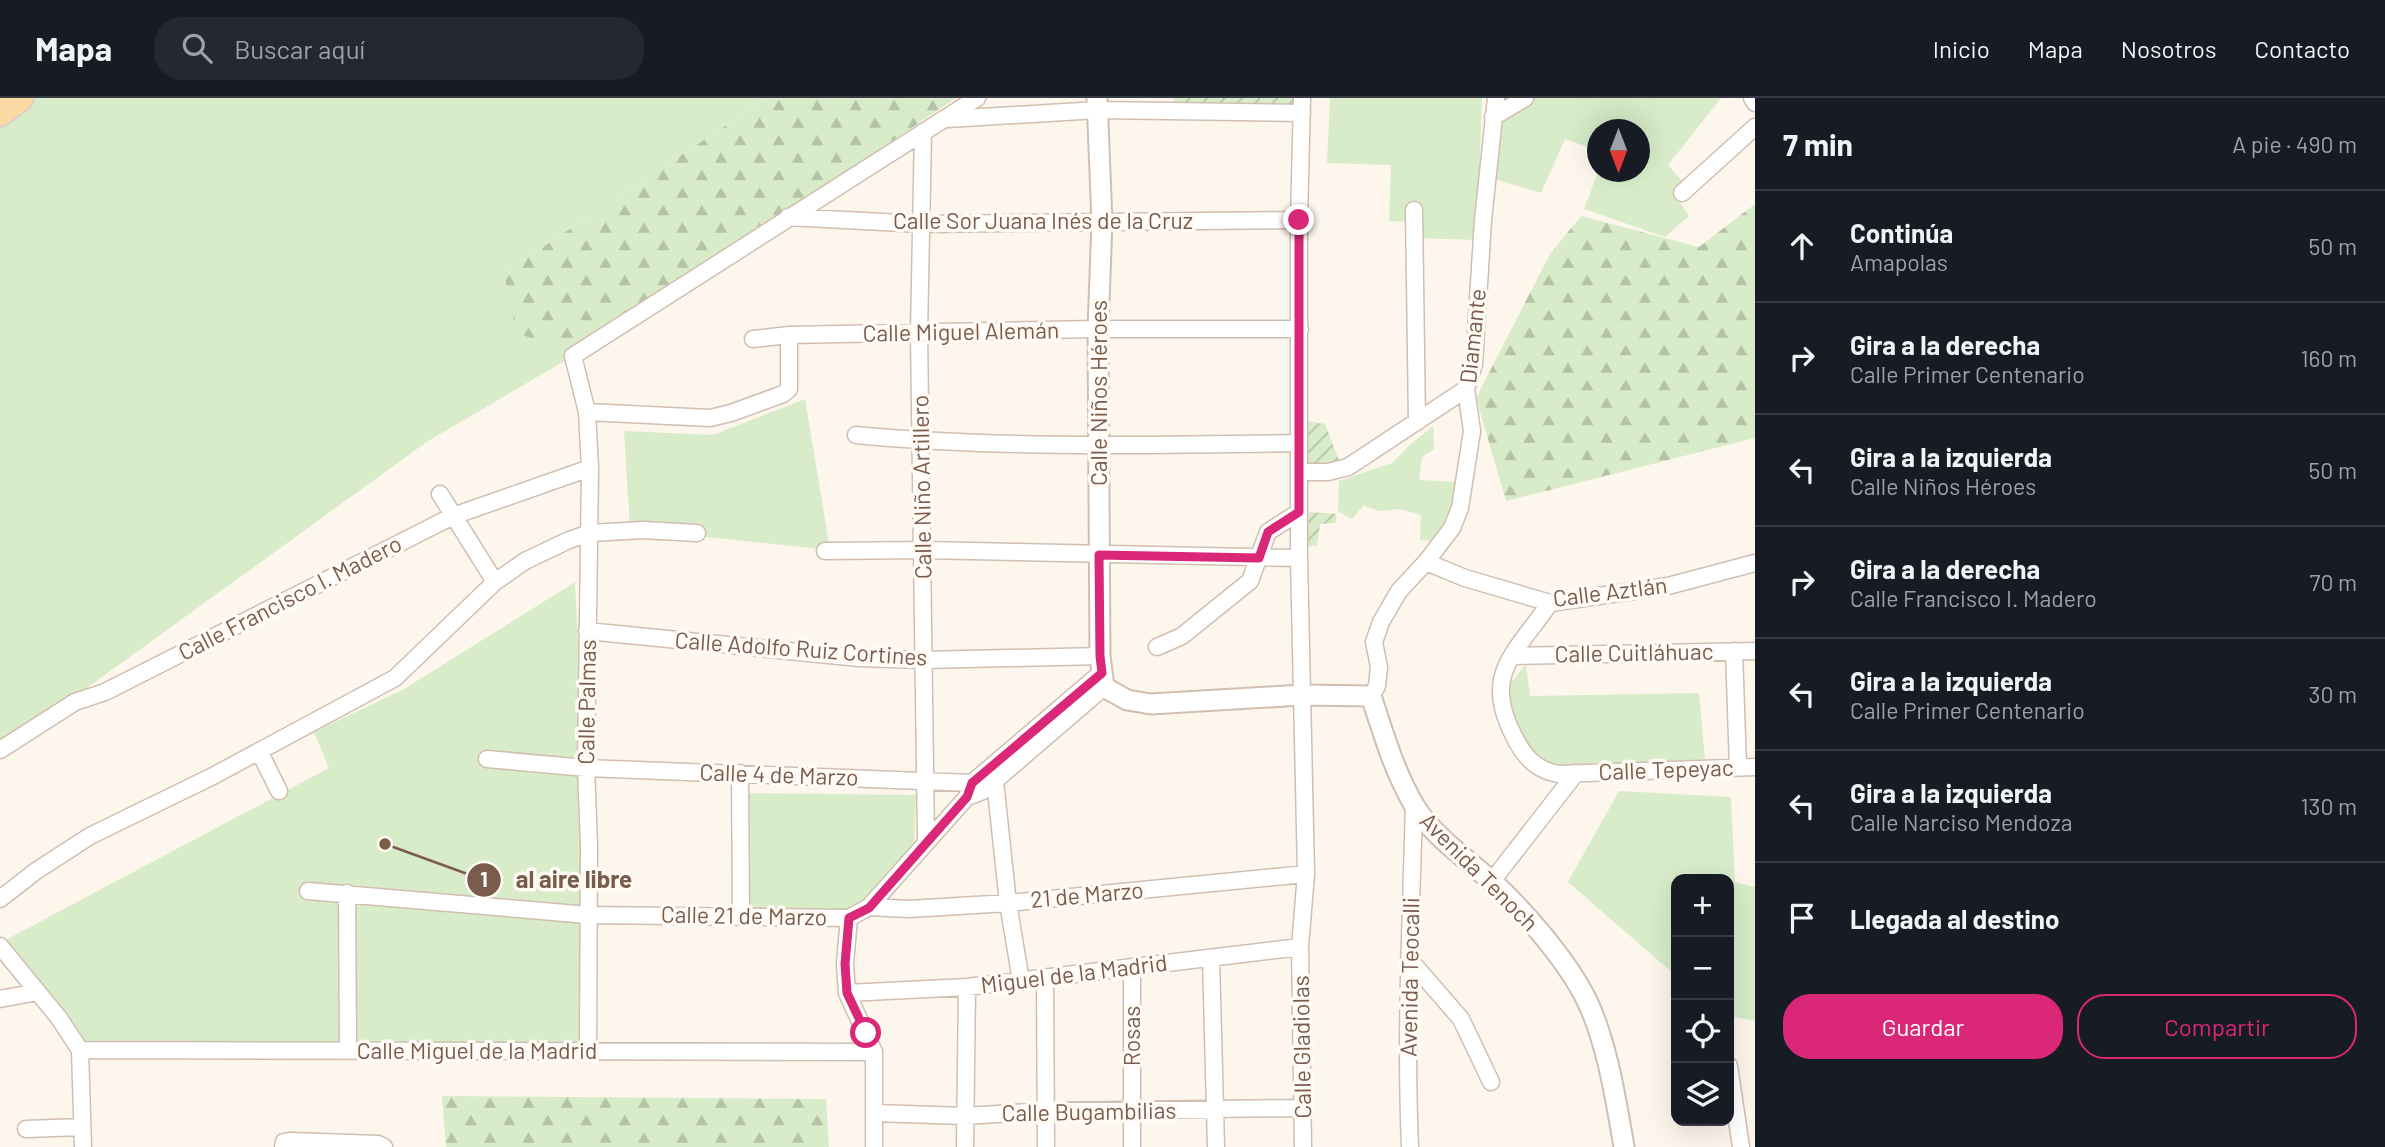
<!DOCTYPE html>
<html lang="es">
<meta charset="utf-8">
<style>
body{margin:0;font-family:Barlow,sans-serif;background:#242831;color:#f1f3f6}
.controls{position:absolute;right:21px;bottom:21px;display:grid;overflow:hidden;border-radius:14px;box-shadow:0 7px 28px #0002}
.controls button{width:63px;height:63px;display:grid;place-items:center;padding:0;border:0;border-bottom:2px solid #363941;background:#171b24;color:#f1f3f6;font:35px sans-serif}
.compass{position:absolute;left:1587px;top:21px;width:63px;height:63px;border-radius:50%;background:#171b24;box-shadow:0 7px 28px #0002;rotate:180deg}
.stop{position:absolute;width:21px;height:21px;margin:-16px;border:5px solid #db2777;border-radius:50%;background:#fff}
.stop.end{background:#db2777;border-color:#fff;box-shadow:0 2px 7px #0008}
.list{margin:0;padding:0;list-style:none}
h2{display:flex;justify-content:space-between;align-items:center;height:91px;margin:0;padding:0 28px;font-size:30px}
h2 small{font-size:23px;font-weight:400;color:#9ea1a6}
.list li{display:grid;grid-template-columns:46px 1fr auto;gap:21px;align-items:center;box-sizing:border-box;height:112px;padding:0 28px;border-top:2px solid #363941}
.list b{display:block;font-size:26px;white-space:nowrap}
.list p{margin:0;font-size:23px;white-space:nowrap;color:#9ea1a6}
.list em{font-size:23px;font-style:normal;color:#9ea1a6}
.actions{display:flex;gap:14px;padding:21px 28px}
.actions a{flex:1;padding:16px 0;border:2px solid #db2777;border-radius:28px;text-align:center;font-size:24px;color:#db2777}
.actions .main{background:#db2777;color:#fff}
.icon{flex:none;width:38px;height:38px;fill:none;stroke:currentColor;stroke-width:2;stroke-linecap:round;stroke-linejoin:round}
.map{position:relative;flex:none;width:1755px;height:1049px;overflow:hidden}
header{display:flex;align-items:center;gap:42px;box-sizing:border-box;height:98px;padding:0 35px;background:#171b24;border-bottom:2px solid #363941}
header strong{font-size:33px}
nav{display:flex;gap:38px;margin-inline-start:auto;font-size:24px}
.search{width:490px;height:63px;background:#242831;display:flex;align-items:center;gap:18px;box-sizing:border-box;padding:0 24px;border-radius:28px;color:#9ea1a6;font-size:26px}
main{display:flex}
aside{flex:1;background:#171b24}
.map>svg:first-child{display:block}
.green{fill:#d8ecc9}
.forest{fill:url(#forest-firs)}
.garden{fill:url(#garden-furrows)}
.lines{fill:none;stroke-linecap:round;stroke-linejoin:round}
.minor-casing{stroke:#d1beb0;stroke-width:19}
.tertiary-casing{stroke:#d1beb0;stroke-width:23}
.primary-casing{stroke:#dad1cd;stroke-width:28}
.minor{stroke:#fff;stroke-width:16}
.tertiary{stroke:#fff;stroke-width:19}
.primary{stroke:#fbd9a5;stroke-width:24}
.route{stroke:#db2777;stroke-width:9}
.labels{text-anchor:middle;stroke-width:7;stroke-linejoin:round;paint-order:stroke}
.street-label{font-size:23px;fill:#7a5c4d;stroke:#fffaf3}
.leader{fill:none;stroke:#7a5c4d;stroke-width:2.5}
.callout-dot{fill:#7a5c4d;stroke:#fffaf3;stroke-width:2.5}
.mark-label{font-size:21px;text-anchor:middle;font-weight:bold;fill:#fff}
.callout-label{font-size:24px;text-anchor:middle;font-weight:bold;fill:#7a5c4d;stroke:#fffaf3;stroke-width:7;stroke-linejoin:round;paint-order:stroke}
</style>
<header>
<strong>Mapa</strong>
<div class="search"><svg class="icon" aria-label="search" viewBox="0 0 24 24"><circle cx="10" cy="10" r="6"/><path d="M15 15l6 6"/></svg>Buscar aquí</div>
<nav><a>Inicio</a><a>Mapa</a><a>Nosotros</a><a>Contacto</a></nav>
</header>
<main>
<div class="map">
<svg width="1755" height="1049" viewBox="0 0 1755 1049">
<defs>
<pattern id="forest-firs" width="22" height="20" patternUnits="userSpaceOnUse" patternTransform="scale(1.75)"><rect width="22" height="20" fill="#d8ecc9"/><path d="M5 1l3.5 6h-7zM16 11l3.5 6h-7z" fill="#b4c2a5"/></pattern>
<pattern id="garden-furrows" width="10" height="10" patternUnits="userSpaceOnUse" patternTransform="scale(1.75)"><rect width="10" height="10" fill="#d8ecc9"/><path d="M-1 1l2-2M0 10L10 0M9 11l2-2" fill="none" stroke="#b4c2a5"/></pattern>
</defs>
<rect width="100%" height="100%" fill="#fdf6ec"/>
<path class="green" d="M24,0H767L504,175L573,258L428,343L0,653V19Z
M1330,0H1482L1477,142L1414,140V124L1389,123L1391,67L1327,65Z
M1533,0H1721L1668,67L1682,83L1679,103L1689,118L1665,139L1584,111L1598,74H1640V32H1598L1597,52L1565,41L1541,95L1495,81L1504,16Z
M805,301L830,452L630,431L624,333L713,337Z
M1433,328L1434,351L1422,359L1419,382L1458,384L1443,444L1420,442L1421,417L1400,411L1378,413L1364,407L1352,421L1338,413L1339,383L1392,365L1410,347Z
M575,484L585,685L581,947L84,954L0,845L329,670L314,634L404,591Z
M1526,566L1530,598L1699,595L1705,661L1546,671L1520,648L1512,623L1508,588Z
M1619,693L1731,699L1735,784L1755,789V923L1729,918V781H1676V878L1568,784Z
M743,695L916,697L914,749L850,816L742,817Z"/>
<path class="forest" d="M767,0H956L573,258L516,234L504,175Z
M1755,106V340L1506,403L1476,300L1550,156L1581,118L1699,149Z
M442,998L826,1001L829,1049H446Z"/>
<path class="garden" d="M1174,0H1294V9L1174,12Z
M1305,323L1325,326L1340,365L1309,374Z
M1309,414L1336,416V425L1320,426L1317,448H1307Z"/>
<g class="lines">
<g class="minor-casing">
<path id="minor" d="M1302,0L1299,122V460L1306,776L1300,849L1303,1049
M1752,0L1755,5
M1493,19L1525,0
M948,21L1098,12L1302,15
M923,34L919,235L926,743
M1682,95L1755,29
M1414,112L1417,324
M788,119L921,126L1299,122
M753,241L789,237L1098,231H1300
M587,314L710,320L731,315L783,296L789,291V237
M856,337C1003,351 1152,347 1299,345
M1299,374H1328L1348,369L1466,291
M440,396L495,484
M825,453L923,452L1299,460
M1426,464L1465,480L1550,505L1668,488L1755,465
M1550,505C1513,558 1480,578 1517,644C1527,662 1538,672 1558,676L1755,669
M587,533L859,560L924,562L1100,558
M1157,549L1182,538L1250,483L1268,434L1299,414
M1734,553L1738,669
M1513,558L1755,553
M1371,598L1377,588L1379,569L1374,544L1381,524L1399,493L1426,464L1452,430L1460,410L1472,333L1466,291L1474,266L1483,122L1496,0
M0,652L75,604L105,594L453,418L590,370
M259,653L279,693
M487,661L586,670L972,685
M740,675L741,817
M995,683L1008,805L1021,883
M967,699L983,693L1104,589
M1492,783L1576,675
M308,793L588,817L849,820L869,809L967,699L972,685L1102,574
M347,795L348,952
M0,801L36,773L90,738L213,678L395,580L495,484L525,463L569,442L590,435L643,432L697,435
M869,809L909,811L1008,805L1306,776
M849,820L845,866L847,895L874,954V1049
M0,848L59,920L80,952L83,1049
M1211,860L1216,1049
M1409,861L1461,921L1491,984
M1045,880L1046,1049
M847,895L967,889L1300,849
M0,901L38,894
M80,952L874,954
M588,953L589,747L586,670L590,370L587,314L573,258L977,0
M1729,968L1741,1049
M875,1015L965,1018L1045,1013L1302,1010
M26,1031L82,1029
M283,1049L284,1044L291,1043L378,1046L384,1049
M965,1049L967,889
M1132,1049V870
M1410,1049C1405,935 1411,822 1414,708"/>
</g>
<g class="tertiary-casing">
<path id="tertiary" d="M1097,0L1102,124L1098,231L1100,558L1104,589L1127,602L1151,606L1302,597L1371,598C1383,634 1394,673 1414,707C1431,736 1464,759 1489,781C1521,809 1563,858 1583,895C1606,937 1616,1002 1624,1049"/>
</g>
<g class="primary-casing">
<path id="primary" d="M0,16L21,0"/>
</g>
<use href="#minor" class="minor"/>
<use href="#tertiary" class="tertiary"/>
<use href="#primary" class="primary"/>
</g>
<g class="lines">
<path class="route" d="M866,935L847,895L845,866L849,820L869,810L967,699L972,685L1102,575L1100,558L1099,457L1259,460L1268,434L1299,414V122"/>
</g>
<g class="labels">
<g class="street-label">
<text x="1043" y="131">Calle Sor Juana Inés de la Cruz</text>
<text transform="translate(961 234) rotate(-1)" y="8">Calle Miguel Alemán</text>
<text transform="translate(1473 238) rotate(-84)" y="8">Diamante</text>
<text transform="translate(1099 295) rotate(-90)" y="8">Calle Niños Héroes</text>
<text transform="translate(922 389) rotate(-91)" y="8">Calle Niño Artillero</text>
<text transform="translate(1610 494) rotate(-7)" y="8">Calle Aztlán</text>
<text transform="translate(290 500) rotate(-27)" y="8">Calle Francisco I. Madero</text>
<text transform="translate(801 551) rotate(4)" y="8">Calle Adolfo Ruiz Cortines</text>
<text transform="translate(1634 555) rotate(-1)" y="8">Calle Cuitláhuac</text>
<text transform="translate(587 604) rotate(-89)" y="8">Calle Palmas</text>
<text transform="translate(1666 672) rotate(-2)" y="8">Calle Tepeyac</text>
<text transform="translate(779 677) rotate(2)" y="8">Calle 4 de Marzo</text>
<text transform="translate(1479 774) rotate(45)" y="8">Avenida Tenoch</text>
<text transform="translate(1087 797) rotate(-5)" y="8">21 de Marzo</text>
<text transform="translate(744 818) rotate(1)" y="8">Calle 21 de Marzo</text>
<text transform="translate(1074 876) rotate(-7)" y="8">Miguel de la Madrid</text>
<text transform="translate(1410 879) rotate(-89)" y="8">Avenida Teocalli</text>
<text transform="translate(1132 938) rotate(-90)" y="8">Rosas</text>
<text transform="translate(1302 949) rotate(-91)" y="8">Calle Gladiolas</text>
<text x="477" y="961">Calle Miguel de la Madrid</text>
<text transform="translate(1089 1014) rotate(-1)" y="8">Calle Bugambilias</text>
</g>
</g>
<path class="leader" d="M385 746L484 782"/>
<g class="callout-dot">
<circle cx="385" cy="746" r="7"/>
<circle cx="484" cy="782" r="18"/>
</g>
<g class="mark-label">
<text x="484" y="789">1</text>
</g>
<g class="callout-label">
<text x="574" y="790">al aire libre</text>
</g>
</svg>
<div class="controls">
<button>+</button>
<button>−</button>
<button><svg class="icon" aria-label="locate" viewBox="0 0 24 24"><circle cx="12" cy="12" r="6"/><path d="M12 2v4M12 18v4M2 12h4M18 12h4"/></svg></button>
<button><svg class="icon" aria-label="layers" viewBox="0 0 24 24"><path d="M12 4l9 5-9 5-9-5zM3 14l9 5 9-5"/></svg></button>
</div>
<svg class="compass" viewBox="-18 -18 36 36"><path d="M0-13l5 13h-10z" fill="#e53935"/><path d="M0 13l5-13h-10z" fill="#9ea1a6"/></svg>
<div class="stop" style="left:866px;top:935px"></div>
<div class="stop end" style="left:1299px;top:122px"></div>
</div>
<aside>
<h2>7 min<small>A pie · 490 m</small></h2>
<ul class="list">
<li><svg class="icon" aria-label="ahead" viewBox="0 0 24 24"><path d="M12 20V5M6 11l6-6 6 6"/></svg><div><b>Continúa</b><p>Amapolas</p></div><em>50 m</em></li>
<li><svg class="icon" aria-label="right" viewBox="0 0 24 24"><path d="M7 20v-9h11M14 6l5 5-5 5"/></svg><div><b>Gira a la derecha</b><p>Calle Primer Centenario</p></div><em>160 m</em></li>
<li><svg class="icon" aria-label="left" viewBox="0 0 24 24"><path d="M17 20v-9H6M10 6l-5 5 5 5"/></svg><div><b>Gira a la izquierda</b><p>Calle Niños Héroes</p></div><em>50 m</em></li>
<li><svg class="icon" aria-label="right" viewBox="0 0 24 24"><path d="M7 20v-9h11M14 6l5 5-5 5"/></svg><div><b>Gira a la derecha</b><p>Calle Francisco I. Madero</p></div><em>70 m</em></li>
<li><svg class="icon" aria-label="left" viewBox="0 0 24 24"><path d="M17 20v-9H6M10 6l-5 5 5 5"/></svg><div><b>Gira a la izquierda</b><p>Calle Primer Centenario</p></div><em>30 m</em></li>
<li><svg class="icon" aria-label="left" viewBox="0 0 24 24"><path d="M17 20v-9H6M10 6l-5 5 5 5"/></svg><div><b>Gira a la izquierda</b><p>Calle Narciso Mendoza</p></div><em>130 m</em></li>
<li><svg class="icon" aria-label="arrive" viewBox="0 0 24 24"><path d="M6 21V4h12l-3 4 3 4H6"/></svg><div><b>Llegada al destino</b></div></li>
</ul>
<div class="actions"><a class="main">Guardar</a><a>Compartir</a></div>
</aside>
</main>
